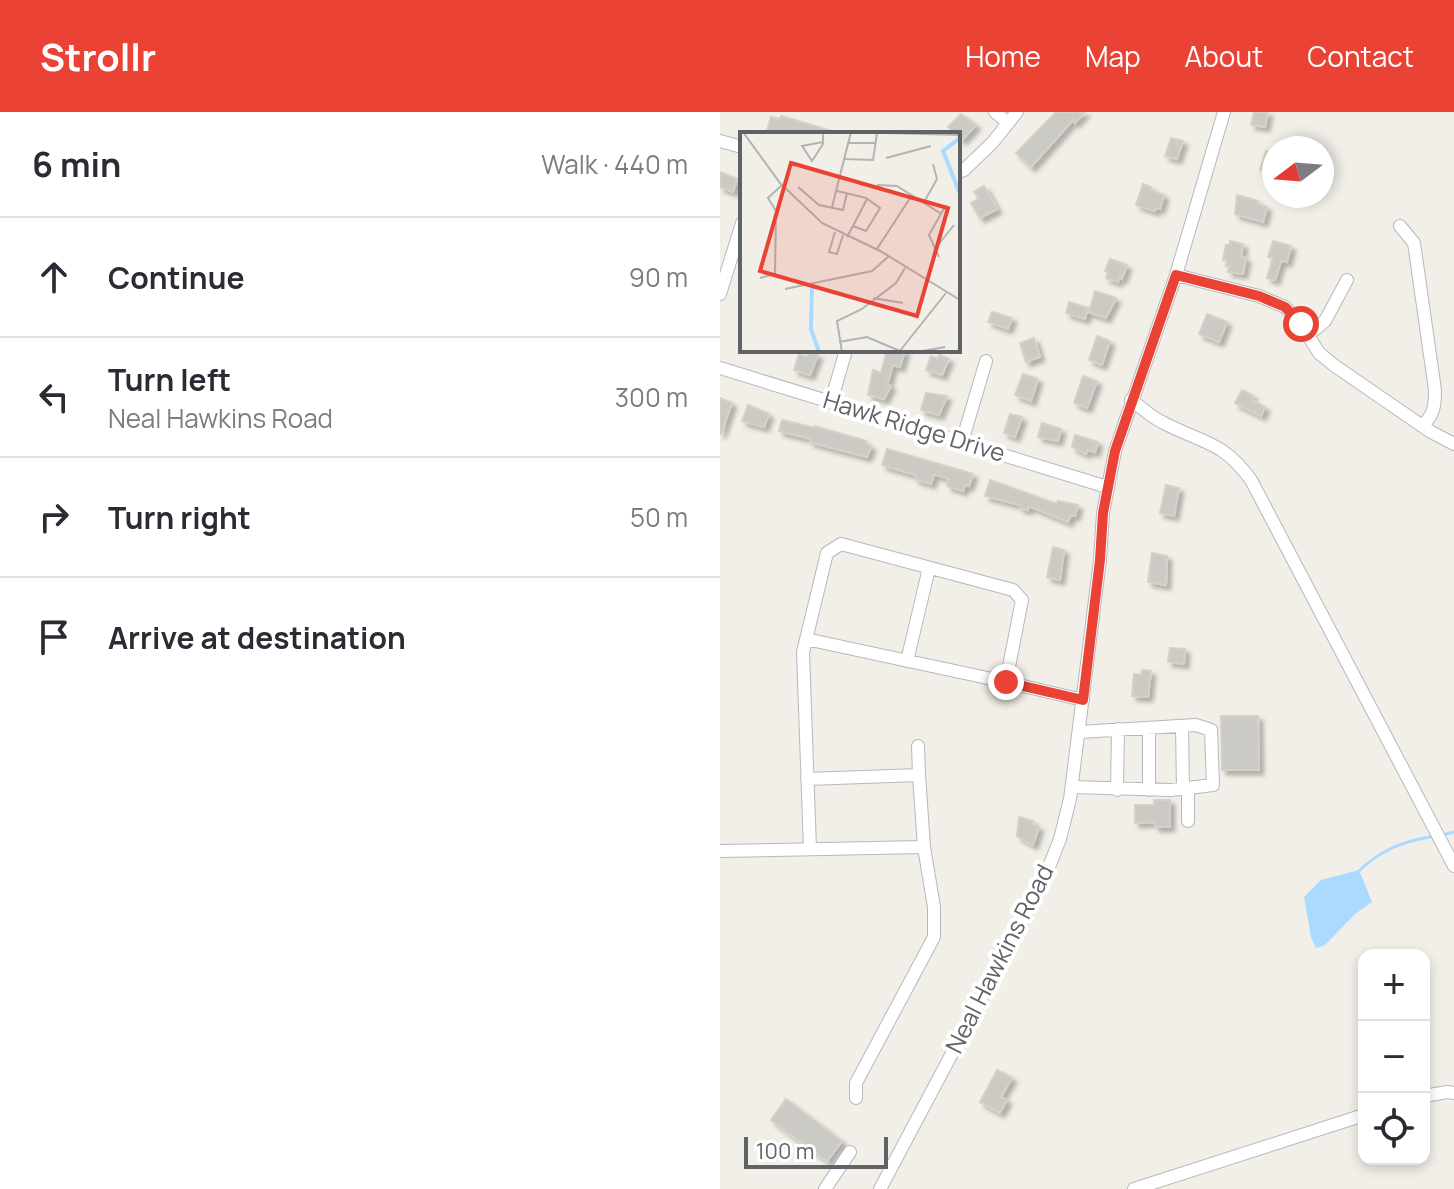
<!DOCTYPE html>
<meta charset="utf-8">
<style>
body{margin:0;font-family:Manrope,sans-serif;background:#f7f7f7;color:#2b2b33}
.controls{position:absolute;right:24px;bottom:24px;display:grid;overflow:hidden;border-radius:16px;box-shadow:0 4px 12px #0003}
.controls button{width:72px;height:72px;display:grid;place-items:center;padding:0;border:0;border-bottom:2px solid #e1e1e2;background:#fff;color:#2b2b33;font:40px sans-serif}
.compass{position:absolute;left:542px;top:24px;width:72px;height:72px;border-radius:50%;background:#fff;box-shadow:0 4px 12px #0003;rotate:254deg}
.scale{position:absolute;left:24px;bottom:20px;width:144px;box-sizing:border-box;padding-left:8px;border:4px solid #5f6368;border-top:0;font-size:22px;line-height:28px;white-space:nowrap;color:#5f6368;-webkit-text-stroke:6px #fff;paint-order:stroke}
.stop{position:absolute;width:24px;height:24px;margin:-18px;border:6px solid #ea4335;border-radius:50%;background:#fff}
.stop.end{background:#ea4335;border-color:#fff;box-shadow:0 2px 8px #0008}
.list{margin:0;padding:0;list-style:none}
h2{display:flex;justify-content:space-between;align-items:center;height:104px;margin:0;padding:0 32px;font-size:34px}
h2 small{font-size:26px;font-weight:400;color:#7c7c81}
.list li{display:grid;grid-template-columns:52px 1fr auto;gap:24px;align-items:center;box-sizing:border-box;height:120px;padding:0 32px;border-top:2px solid #e1e1e2}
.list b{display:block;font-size:30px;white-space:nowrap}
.list p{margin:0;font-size:26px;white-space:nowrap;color:#7c7c81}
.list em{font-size:26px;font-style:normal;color:#7c7c81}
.icon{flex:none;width:44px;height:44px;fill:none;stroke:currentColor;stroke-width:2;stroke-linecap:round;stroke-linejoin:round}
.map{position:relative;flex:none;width:734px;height:1077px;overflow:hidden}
header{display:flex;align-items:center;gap:48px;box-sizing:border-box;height:112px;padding:0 40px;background:#ea4335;color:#fff}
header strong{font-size:38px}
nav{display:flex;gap:44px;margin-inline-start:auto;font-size:28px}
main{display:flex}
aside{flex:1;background:#fff}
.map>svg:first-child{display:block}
.water{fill:#aadaff}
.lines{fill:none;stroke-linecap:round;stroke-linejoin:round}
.stream{stroke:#aadaff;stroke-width:3}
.building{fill:#cccac5;stroke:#d6d1c6;stroke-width:2;filter:url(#shadow)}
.minor-casing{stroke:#b5b8bc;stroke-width:14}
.minor{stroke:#fff;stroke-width:12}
.route{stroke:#ea4335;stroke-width:10}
.labels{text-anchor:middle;stroke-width:8;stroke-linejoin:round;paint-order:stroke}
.street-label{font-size:24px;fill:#5f6368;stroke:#fff}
.inset-river{fill:none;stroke:#aadaff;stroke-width:4}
.inset-road{fill:none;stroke:#b3b3b1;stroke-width:2}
.view{fill:#ea4335;fill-opacity:0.15;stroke:#ea4335;stroke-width:4}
.inset-edge{fill:none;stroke:#5f6368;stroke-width:4}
</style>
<header>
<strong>Strollr</strong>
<nav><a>Home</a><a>Map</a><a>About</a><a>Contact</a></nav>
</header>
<main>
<aside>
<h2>6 min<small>Walk · 440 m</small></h2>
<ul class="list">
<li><svg class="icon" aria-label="ahead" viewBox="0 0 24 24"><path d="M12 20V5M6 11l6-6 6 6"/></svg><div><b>Continue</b></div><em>90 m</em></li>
<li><svg class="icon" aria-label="left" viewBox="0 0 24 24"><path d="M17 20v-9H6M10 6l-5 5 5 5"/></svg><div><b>Turn left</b><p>Neal Hawkins Road</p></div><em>300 m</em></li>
<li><svg class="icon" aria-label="right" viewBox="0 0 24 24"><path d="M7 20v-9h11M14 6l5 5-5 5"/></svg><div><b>Turn right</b></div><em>50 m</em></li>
<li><svg class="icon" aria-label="arrive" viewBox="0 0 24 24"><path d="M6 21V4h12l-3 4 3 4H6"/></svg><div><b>Arrive at destination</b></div></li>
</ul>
</aside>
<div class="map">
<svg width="734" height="1077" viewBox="0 0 734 1077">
<defs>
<filter id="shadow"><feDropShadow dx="4.5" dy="4.5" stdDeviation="2" flood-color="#0004"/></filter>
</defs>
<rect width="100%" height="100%" fill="#f1efe8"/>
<path class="water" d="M639,758L652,790L635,802L605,833L596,836L591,825L584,785L601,768Z"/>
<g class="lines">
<path class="stream" d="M726,722L734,720
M638,760C659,739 681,730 710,725"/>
</g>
<path class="building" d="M336,0H365L355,11L353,8L311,55L296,41Z
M534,0H548L545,15L531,13Z
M241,2L256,13L242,28L228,15Z
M61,4L115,20V22H59L47,18L51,5L60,7Z
M451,26L463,29L457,47L445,44Z
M546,39L554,42V63L540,58Z
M0,60L17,67L13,80L0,75Z
M423,72L431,75L430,78L444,83L440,97L436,96L435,99L416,93Z
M264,74L277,97L260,106L251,91L259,86L254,80Z
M517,83L538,89V92L547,95L543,110L515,102Z
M510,129L523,132L521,145L526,146L523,162L508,160L510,154H506L507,148H503L506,133H510Z
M553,129L571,134L567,150L561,149L555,168L547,166L553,146L548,145Z
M390,147L407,153L402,167L399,165L398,170L386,166L388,160L385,159Z
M375,179L396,186L386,206L369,200Z
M349,190L368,196L365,207L346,201Z
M272,200L292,206L288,217L268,210Z
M487,202L507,210L499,230L479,222Z
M377,224L390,229L382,253L369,248Z
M314,226L320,245L306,250L300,231Z
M167,238H185L180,255L173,253L167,273L171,274L164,287L148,283L153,258L161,261Z
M89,240L98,243L90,263L74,258L79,242L87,245Z
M219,243L229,247L222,263L206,258L211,244L218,247Z
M303,262L318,267L311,289L295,283Z
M363,264L377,269L367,296L354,291Z
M522,278L533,284L531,288L545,295L541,304L515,291Z
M206,281L227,284L219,303L201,298Z
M0,286L12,291L1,322L0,321Z
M28,293L49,302L44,315L22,309Z
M290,302L302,305L295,325L284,321Z
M62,308L95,316V314L146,329V332L151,334L147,345L90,330L91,327L59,319Z
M322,311L341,317L338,329L318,325Z
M355,323L378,330L375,340L367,338L366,342L352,335Z
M167,337L253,362L249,374L245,373L243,379L227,374L229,367L214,362L211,372L195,367L196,363L162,353Z
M270,368L337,392L338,389L358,393L355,404L351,403L348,410L309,394L308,398L300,396V393L265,384Z
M446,373L459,376L454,404L440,401Z
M333,435L344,438L340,468L327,465Z
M432,441L447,444L446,473L428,470Z
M450,536L465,537L464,552L448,550Z
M422,558L431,559L428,585L412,584L414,562L421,563Z
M501,604H538L539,658H502Z
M434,688H450V715H435V710L415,711V693H434Z
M299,705L313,709L312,712L319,715L313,733L297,724Z
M277,958L292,966L281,985L287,988L280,1001L260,990Z
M66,987L122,1029L107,1049L51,1008Z"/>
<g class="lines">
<g class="minor-casing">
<path id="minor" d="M275,0L288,11
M0,29L22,35
M238,60L244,58L273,30L297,0
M680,114L694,131L715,278C715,294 714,303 702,314
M456,163L539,184L565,195L581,212L599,241L615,254L711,320L734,332
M0,182L22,111
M588,223L605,209L627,168
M0,256L387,375
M411,288C421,295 431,305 442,310C481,331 502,328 531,368L734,754
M111,290L126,238
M242,330L266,249
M86,527L286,570
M187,549L209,456
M462,614L463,677
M429,616V678
M198,634L199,663
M87,667L199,663L204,735L214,795V825L136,971V986
M352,675L451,678L493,673L491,618L476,613L359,620
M468,676V709
M397,678L398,617
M90,737L83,540L107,441L121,432L293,478L302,488L286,570L363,588
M0,739L204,735
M704,984L727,980L734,981
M105,1077L130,1040
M160,1077L323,770L340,727L350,687L380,448L383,401L395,339L456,163L504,0
M414,1077L644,1003"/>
</g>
<use href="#minor" class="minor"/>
</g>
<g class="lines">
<path class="route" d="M286,570L363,588L380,448L383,401L395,339L456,163L539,184L565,195L581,212"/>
</g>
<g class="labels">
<g class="street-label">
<text transform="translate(194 315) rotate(17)" y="8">Hawk Ridge Drive</text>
<text transform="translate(280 847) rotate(-63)" y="8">Neal Hawkins Road</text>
</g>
</g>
<g transform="translate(20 20)">
<rect width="220" height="220" fill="#f1efe8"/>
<path class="inset-river" d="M220,6L203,19L220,62M72,153L71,197L79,220"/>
<path class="inset-road" d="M3,0L40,51L82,91L142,120L220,168M109,0L220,3M83,10L62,14L72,29L83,12V0M109,11H136M146,26L191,14M105,27L133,28L137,1M137,53L157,54L200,81M58,55L79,73L103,78L107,61M97,59L126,66L140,76L126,99L113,94L107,105M184,70L197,47L193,32M92,75L111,0M113,94L127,67M95,100L89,120L97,122L103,103M137,117L172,63M194,118L214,93M199,125L189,103L206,73M20,146L35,142L36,79L28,66L42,53M45,157L132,139L149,124M133,166L163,171M99,210L127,205L160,219M102,220L97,189L122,177L156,151L165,136M159,220L206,161M177,220L205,215"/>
<path class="view" d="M51,31L208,76L177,184L20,139Z"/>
<rect width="220" height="220" class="inset-edge"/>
</g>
</svg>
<div class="controls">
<button>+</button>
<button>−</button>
<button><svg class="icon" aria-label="locate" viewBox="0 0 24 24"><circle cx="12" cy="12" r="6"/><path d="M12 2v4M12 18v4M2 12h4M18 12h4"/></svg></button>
</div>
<svg class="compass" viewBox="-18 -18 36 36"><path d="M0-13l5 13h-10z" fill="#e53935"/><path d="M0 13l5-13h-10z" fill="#7c7c81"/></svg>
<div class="scale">100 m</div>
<div class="stop" style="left:581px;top:212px"></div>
<div class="stop end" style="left:286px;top:570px"></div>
</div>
</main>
